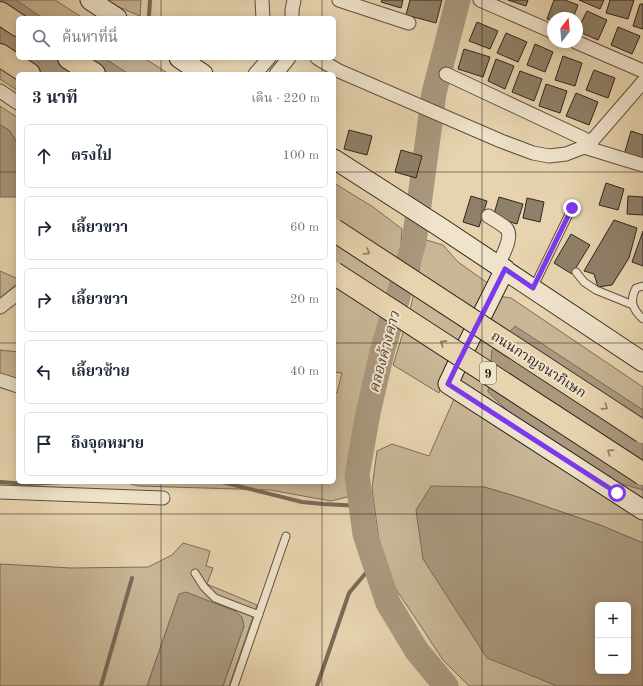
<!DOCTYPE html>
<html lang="th">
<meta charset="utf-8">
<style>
body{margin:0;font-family:"Old Standard TT","Noto Serif Thai",serif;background:#f2f2f3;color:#1f2937}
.controls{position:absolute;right:12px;bottom:12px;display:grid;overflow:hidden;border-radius:6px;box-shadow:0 2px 10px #0003}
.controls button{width:36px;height:36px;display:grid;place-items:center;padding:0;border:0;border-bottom:1px solid #e0e1e3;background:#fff;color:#1f2937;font:20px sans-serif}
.compass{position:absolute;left:547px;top:12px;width:36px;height:36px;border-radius:50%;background:#fff;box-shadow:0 2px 10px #0003;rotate:16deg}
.stop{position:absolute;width:12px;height:12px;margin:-9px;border:3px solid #7c3aed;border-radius:50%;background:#fff}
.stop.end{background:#7c3aed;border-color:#fff;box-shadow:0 1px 4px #0008}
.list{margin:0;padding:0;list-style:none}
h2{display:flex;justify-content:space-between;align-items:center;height:52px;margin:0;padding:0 16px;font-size:17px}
h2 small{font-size:13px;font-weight:400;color:#747a83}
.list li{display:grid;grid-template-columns:26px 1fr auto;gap:12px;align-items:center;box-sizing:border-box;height:64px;margin:0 8px 8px;padding:0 8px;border:1px solid #e0e1e3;border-radius:6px}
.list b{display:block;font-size:15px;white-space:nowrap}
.list em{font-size:13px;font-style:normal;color:#747a83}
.icon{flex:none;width:22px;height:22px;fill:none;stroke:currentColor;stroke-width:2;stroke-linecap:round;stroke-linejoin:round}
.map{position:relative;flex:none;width:643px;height:686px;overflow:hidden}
.search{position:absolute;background:#fff;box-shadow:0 2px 10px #0003;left:16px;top:16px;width:320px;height:44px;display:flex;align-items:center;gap:10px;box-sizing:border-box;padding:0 14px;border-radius:6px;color:#747a83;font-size:15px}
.panel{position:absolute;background:#fff;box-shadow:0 2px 10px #0003;left:16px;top:72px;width:320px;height:412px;border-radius:6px}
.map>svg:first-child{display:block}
.green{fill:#c8b696;stroke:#7c6d5a}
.water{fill:#a9987e;stroke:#796a58;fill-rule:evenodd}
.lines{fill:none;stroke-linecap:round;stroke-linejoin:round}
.stream{stroke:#796a58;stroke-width:4}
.river{stroke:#a9987e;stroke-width:25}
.building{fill:#8f8069;stroke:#30241e}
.lane-casing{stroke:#5e5042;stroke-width:9}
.street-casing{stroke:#5e5042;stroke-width:15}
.secondary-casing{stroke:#30241e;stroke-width:21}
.highway-casing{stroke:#30241e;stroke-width:24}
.lane{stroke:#efe3cb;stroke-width:7}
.street{stroke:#efe3cb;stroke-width:13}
.secondary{stroke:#efe3cb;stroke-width:19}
.highway{stroke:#e7d4af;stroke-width:22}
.highway-bridge-casing{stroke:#30241e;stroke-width:24;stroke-linecap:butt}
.highway-bridge{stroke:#e7d4af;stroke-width:22}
.oneway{stroke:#8c7c66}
.route{stroke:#7c3aed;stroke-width:5}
.grid{fill:none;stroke:#30241e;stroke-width:1;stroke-opacity:0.55}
.labels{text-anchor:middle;stroke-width:4;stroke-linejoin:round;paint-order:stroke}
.shield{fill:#efe3cb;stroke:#695d52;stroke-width:1}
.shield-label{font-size:13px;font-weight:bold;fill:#30241e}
.street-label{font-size:14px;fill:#30241e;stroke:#efe3cb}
.water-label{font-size:15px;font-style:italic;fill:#54473b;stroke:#efe3cb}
</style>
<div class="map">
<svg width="643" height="686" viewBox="0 0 643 686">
<rect width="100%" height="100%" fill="#e7d4af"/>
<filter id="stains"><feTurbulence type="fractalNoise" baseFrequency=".005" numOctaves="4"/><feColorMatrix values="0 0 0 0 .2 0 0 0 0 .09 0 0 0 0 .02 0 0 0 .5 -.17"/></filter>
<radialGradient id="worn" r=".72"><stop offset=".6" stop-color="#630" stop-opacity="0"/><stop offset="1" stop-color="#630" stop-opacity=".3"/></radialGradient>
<path class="green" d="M0,0H55L83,18H18V58H144L169,74H18V91L0,79Z
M104,0H141L140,16L105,1Z
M0,106L18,118V144L9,130L0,125Z
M334,183L373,207L402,229L400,259L378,329L379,348L368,387L350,475L351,496L331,501L270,490L138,486L124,482H334V393H337L342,373L334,372Z
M423,239L443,245L458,262L489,284L449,368L439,393L393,365L410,310L419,271Z
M0,271L18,279V283L0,298Z
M498,296L511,298L643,387V543L600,525L518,497L484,487L540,679L557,686H469L443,660L422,628L383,570L372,488L377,451L392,444L429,456L454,399L459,376Z
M0,350L18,352V381L0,376Z
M183,543L210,551L206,566L213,568L207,584L257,605L229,686H223L244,626L179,595L147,686H0V564L71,568L148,567L172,555Z"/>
<path class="water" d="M0,0H16L43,18H18V58H104L129,74H18L0,68Z
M0,125L9,130L18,144V195L16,197H0Z
M515,326L643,410V490L580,472L512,415L488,392L492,350Z
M431,486L484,487L518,497L600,525L643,543V686H557L540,679L487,658L423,559L416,510ZM598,605H628V671H598Z
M186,592L235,611L242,617L244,626L223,686H147L179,594Z"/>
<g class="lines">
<path class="stream" d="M149,16L150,0
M0,482L28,484L63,482
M222,482L302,502L323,504L362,506
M101,686L132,578
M317,686L349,593L375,562"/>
<path class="river" d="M446,686L417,651L388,603L365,534L357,475L368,413L382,352L414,242L434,93L458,0"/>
</g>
<path class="building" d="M382,0H403L401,8L381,2Z
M410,0H442L436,23L406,15Z
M508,0H528L526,6Z
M554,0H565L578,5L573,18H553V21L547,19Z
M579,0H604L600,9Z
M610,0H634L628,19L606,13Z
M640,4H643V29L633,26Z
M587,11L607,20L598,40L577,31Z
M477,22L498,31L490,49L469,41Z
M618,27L640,36L632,54L611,45Z
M506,33L527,42L518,62L497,53Z
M535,44L553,52L545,72L527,65Z
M464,49L490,57L483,77L458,69Z
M563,56L582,63L575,86L555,80Z
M496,59L514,66L505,89L488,81Z
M594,70L615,78L608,98L586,90Z
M520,71L542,79L534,101L512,92Z
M546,84L567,91L560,113L539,106Z
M576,93L598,102L589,125L566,116Z
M349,130L372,136L367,155L344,149Z
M631,131L643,135V160L624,155Z
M401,150L422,156L416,178L395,172Z
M606,183L624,189L618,210L599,205Z
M471,196L487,201L479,227L463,222Z
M628,196L643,197V215L627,214Z
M499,197L523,204L517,224L493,217Z
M527,198L544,202L540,222L523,218Z
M614,220L637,228L629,258L612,285L598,287L594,274L584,271Z
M643,231V266L632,262Z
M571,234L590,245L572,274L554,263Z"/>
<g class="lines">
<g class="lane-casing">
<path id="lane" d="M576,272L584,282L596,290L633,305
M643,286L636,288C629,301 633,310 643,319
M533,288L572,208
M195,573L204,587L215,598L259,615
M234,686L286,536"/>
</g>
<g class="street-casing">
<path id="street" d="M262,0L263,18
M339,0L409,23
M480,0L553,32
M292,18V10L294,0
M576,42L643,71
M317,58L339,71L501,141L533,153L549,156L566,154L584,147L591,142L643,82
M255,74L269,58
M276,74L289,58
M446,74L591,142
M0,91L18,103
M584,147L643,165
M488,216C494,220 502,224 507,229C513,238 502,256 498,265
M0,307L18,293
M0,380L18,386
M0,492L163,498"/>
</g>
<g class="secondary-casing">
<path id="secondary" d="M90,0L117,18
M179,58L203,74
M334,159L440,227L643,362
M505,269L456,367L448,384L643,510"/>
</g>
<g class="highway-casing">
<path id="highway" d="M0,13L18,25
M0,55L29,74
M69,58L94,74"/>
</g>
<use href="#lane" class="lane"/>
<use href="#street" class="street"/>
<use href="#secondary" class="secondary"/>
<use href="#highway" class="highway"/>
<g class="highway-bridge-casing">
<path id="highway-bridge" d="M334,230L643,432
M334,273L643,474"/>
</g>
<use href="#highway-bridge" class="highway-bridge"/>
</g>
<defs><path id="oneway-chevron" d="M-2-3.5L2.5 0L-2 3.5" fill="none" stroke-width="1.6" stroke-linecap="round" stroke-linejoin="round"/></defs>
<g class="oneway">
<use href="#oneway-chevron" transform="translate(367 252) rotate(33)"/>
<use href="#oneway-chevron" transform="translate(443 343) rotate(-147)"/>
<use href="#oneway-chevron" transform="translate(605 407) rotate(33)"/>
<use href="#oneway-chevron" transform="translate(610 452) rotate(-147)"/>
</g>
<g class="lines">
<path class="route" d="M572,208L533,288L505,269L456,367L448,384L617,493"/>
</g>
<path class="grid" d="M161,0V18M322,0V18M482,0V686M161,58V74M322,58V74M0,172H18M334,172H643M0,343H18M334,343H643M161,482V686M322,482V686M0,514H643"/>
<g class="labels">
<rect class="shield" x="480" y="362" width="16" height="22" rx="3"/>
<g class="shield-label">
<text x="488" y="378">9</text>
</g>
<g class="street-label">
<text transform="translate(539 364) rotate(33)" y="5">ถนนกาญจนาภิเษก</text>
</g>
<g class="water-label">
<text transform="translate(384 352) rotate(-75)" y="5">คลองค้างคาว</text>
</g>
</g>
<rect width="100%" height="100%" filter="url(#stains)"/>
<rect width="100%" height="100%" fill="url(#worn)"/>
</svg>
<div class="controls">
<button>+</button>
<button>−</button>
</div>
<svg class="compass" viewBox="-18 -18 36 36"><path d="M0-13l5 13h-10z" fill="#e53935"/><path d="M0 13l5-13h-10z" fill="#747a83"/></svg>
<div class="stop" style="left:617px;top:493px"></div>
<div class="stop end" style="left:572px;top:208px"></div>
<div class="search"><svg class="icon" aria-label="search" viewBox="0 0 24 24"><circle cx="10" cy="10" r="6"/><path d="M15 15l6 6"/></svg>ค้นหาที่นี่</div>
<section class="panel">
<h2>3 นาที<small>เดิน · 220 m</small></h2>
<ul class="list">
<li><svg class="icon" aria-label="ahead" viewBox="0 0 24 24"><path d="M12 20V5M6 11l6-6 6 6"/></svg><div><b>ตรงไป</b></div><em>100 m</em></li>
<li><svg class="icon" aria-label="right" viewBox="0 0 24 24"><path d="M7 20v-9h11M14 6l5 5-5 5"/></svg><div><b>เลี้ยวขวา</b></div><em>60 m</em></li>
<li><svg class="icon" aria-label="right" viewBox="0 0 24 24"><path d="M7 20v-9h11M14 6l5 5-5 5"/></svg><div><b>เลี้ยวขวา</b></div><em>20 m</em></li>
<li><svg class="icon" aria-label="left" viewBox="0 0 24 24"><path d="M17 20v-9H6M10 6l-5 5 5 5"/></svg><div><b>เลี้ยวซ้าย</b></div><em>40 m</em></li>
<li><svg class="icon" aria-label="arrive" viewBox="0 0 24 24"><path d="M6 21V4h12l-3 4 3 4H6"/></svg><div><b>ถึงจุดหมาย</b></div></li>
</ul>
</section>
</div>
